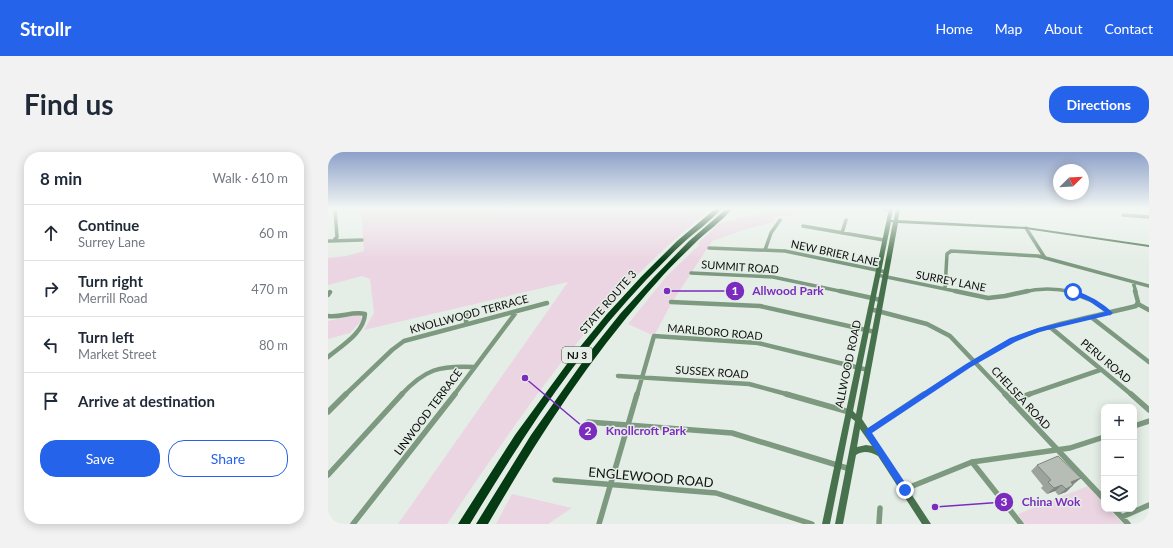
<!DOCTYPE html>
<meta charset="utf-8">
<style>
body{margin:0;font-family:Lato,sans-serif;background:#f2f2f3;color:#1f2937}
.controls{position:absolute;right:12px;bottom:12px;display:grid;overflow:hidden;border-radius:8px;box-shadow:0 2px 10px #0003}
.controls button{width:36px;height:36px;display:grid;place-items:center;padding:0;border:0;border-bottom:1px solid #e0e1e3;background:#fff;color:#1f2937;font:20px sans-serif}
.compass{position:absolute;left:725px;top:12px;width:36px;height:36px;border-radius:50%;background:#fff;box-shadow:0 2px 10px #0003;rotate:66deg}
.stop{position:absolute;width:12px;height:12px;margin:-9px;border:3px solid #2563eb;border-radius:50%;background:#fff}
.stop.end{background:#2563eb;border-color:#fff;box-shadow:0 1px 4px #0008}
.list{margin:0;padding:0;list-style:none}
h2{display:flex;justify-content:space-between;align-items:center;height:52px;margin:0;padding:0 16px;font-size:17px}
h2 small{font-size:13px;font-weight:400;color:#747a83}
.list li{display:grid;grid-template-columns:26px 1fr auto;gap:12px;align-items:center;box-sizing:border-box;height:56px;padding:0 16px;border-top:1px solid #e0e1e3}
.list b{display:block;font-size:15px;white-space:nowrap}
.list p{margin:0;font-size:13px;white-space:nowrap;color:#747a83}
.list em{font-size:13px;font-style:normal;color:#747a83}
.actions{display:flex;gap:8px;padding:12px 16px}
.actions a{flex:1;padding:9px 0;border:1px solid #2563eb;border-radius:16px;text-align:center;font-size:14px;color:#2563eb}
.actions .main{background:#2563eb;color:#fff}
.icon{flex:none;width:22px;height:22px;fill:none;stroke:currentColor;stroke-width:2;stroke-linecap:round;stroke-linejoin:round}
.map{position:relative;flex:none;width:821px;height:372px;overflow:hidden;border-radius:16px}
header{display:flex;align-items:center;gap:24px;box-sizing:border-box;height:56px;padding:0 20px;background:#2563eb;color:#fff}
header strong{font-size:19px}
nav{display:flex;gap:22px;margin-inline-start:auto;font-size:14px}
.intro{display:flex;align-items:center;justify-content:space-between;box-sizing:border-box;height:96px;padding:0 24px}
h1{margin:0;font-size:28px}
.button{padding:10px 18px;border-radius:16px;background:#2563eb;color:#fff;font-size:14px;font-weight:700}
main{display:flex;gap:24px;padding:0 24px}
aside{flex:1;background:#fff;border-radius:16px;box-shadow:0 2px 10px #0003}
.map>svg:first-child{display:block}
.green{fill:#ebd5e2}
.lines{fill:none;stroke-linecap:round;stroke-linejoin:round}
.street-far2{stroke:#7d9a80;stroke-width:3.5}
.street-far1{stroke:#7d9a80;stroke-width:4.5}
.street{stroke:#7d9a80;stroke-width:5.5}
.secondary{fill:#48724d;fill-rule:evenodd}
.highway{fill:#043b12;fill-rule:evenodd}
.wall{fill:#9ca39c}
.shaded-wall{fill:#7f847f}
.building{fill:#b5bdb5;stroke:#7f847f}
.route{fill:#2563eb}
.labels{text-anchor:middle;stroke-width:3;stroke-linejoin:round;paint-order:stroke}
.shield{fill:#e5eee6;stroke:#4d524d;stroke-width:1}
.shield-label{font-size:10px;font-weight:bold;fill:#0c0f0c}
.street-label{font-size:11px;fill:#0c0f0c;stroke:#e5eee6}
.near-street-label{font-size:13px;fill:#0c0f0c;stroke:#e5eee6}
.leader{fill:none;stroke:#7b2cbf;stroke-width:1.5}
.callout-dot{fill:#7b2cbf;stroke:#e5eee6;stroke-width:1.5}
.mark-label{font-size:12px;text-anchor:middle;font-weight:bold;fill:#fff}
.callout-label{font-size:12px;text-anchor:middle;font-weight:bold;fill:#7b2cbf;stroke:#e5eee6;stroke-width:3;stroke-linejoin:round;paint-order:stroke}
</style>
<header>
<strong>Strollr</strong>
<nav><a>Home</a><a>Map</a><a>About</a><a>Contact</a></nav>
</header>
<div class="intro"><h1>Find us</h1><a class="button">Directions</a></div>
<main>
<aside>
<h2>8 min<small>Walk · 610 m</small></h2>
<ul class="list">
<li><svg class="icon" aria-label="ahead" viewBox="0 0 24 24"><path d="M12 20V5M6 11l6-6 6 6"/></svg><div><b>Continue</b><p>Surrey Lane</p></div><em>60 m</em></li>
<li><svg class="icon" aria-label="right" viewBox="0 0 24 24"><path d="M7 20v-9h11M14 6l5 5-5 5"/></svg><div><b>Turn right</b><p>Merrill Road</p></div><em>470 m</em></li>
<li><svg class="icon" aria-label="left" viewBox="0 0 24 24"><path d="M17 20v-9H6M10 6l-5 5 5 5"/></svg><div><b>Turn left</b><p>Market Street</p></div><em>80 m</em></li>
<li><svg class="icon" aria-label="arrive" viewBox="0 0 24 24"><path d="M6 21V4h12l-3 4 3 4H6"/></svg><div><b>Arrive at destination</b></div></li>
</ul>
<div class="actions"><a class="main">Save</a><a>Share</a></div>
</aside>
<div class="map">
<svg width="821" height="372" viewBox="0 0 821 372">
<rect width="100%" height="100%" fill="#e5eee6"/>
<path class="green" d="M33,57H383C271,145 198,256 119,372H70L240,130L36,178L46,161L42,127L34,124L0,133V106L18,104L36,99Z
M447,57H486L458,65L453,63L446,65V70L418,77L384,89L343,152L326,184L300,172L338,125L372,92H369L391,72Z
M32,162L34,168L22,181L0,187V169Z
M760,334L776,352V357H781L795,372H697L690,362Z
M184,342L244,356L220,372H168Z"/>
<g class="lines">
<path class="street-far2" d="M7,57L9,85L7,87
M556,57L562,58
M795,63L821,65
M475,74L556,88
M698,76L717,106
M514,81L518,68
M0,89L34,88
M381,96L457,99L558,120
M437,98L443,81L452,68
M363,121L445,125L516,140
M549,123L632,140
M805,130L808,140
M617,137L619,102L623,99L710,104L821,134
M695,140C712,136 727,136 744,140"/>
<path class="street-far1" d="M512,139L553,148
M627,139L660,146L677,144L700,139
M740,139L765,149L782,161
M0,143L2,140
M343,150L432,154L547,180
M810,152L821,158
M542,157L599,172L622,184L678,243
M138,161V172
M0,164C13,166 24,159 37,162C36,181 13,194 0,205
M763,165L821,210
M722,175L804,243
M290,224L421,232L462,243
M17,243L64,198L76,189L219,151
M73,243C97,217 112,213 147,215
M126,243L189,159
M309,243L326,184L430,191L540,218
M595,243C623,225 656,201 687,187C725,171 768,164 808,154L810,150L807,139
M699,243L772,218"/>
<path class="street" d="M458,242L521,260
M677,242L776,347
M803,242L821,258
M683,249L702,242
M0,260L18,242
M260,270L404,281L522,317
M806,274L821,269
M539,280L596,242
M644,310L693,372
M0,323L74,242
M227,328L388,341L484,372
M577,337L644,310L742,296L776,285
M786,357L800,372
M794,365L821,353
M25,372L127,242
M271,372L309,242
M551,372L552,356"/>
<path class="secondary" d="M561,57H565L563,68H566L568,57H572L570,68L698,75L821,93V95L698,77L570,71L534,267L603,372H594L550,304C542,300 536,298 528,303L515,372H507L527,269L523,266L502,372H494ZM563,70H565L528,262L525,259ZM532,277L544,294L538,293L529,295Z"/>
<path class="highway" d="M387,57H393C382,70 367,80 354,92C342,103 330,116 318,128C249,201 194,286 142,372H130L187,283L247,201L279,162L313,125L349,89Z
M398,57H404C393,70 378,80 366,92C354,104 341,116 330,129C263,203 210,286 160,372H148L203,283L261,201L292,162L326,125L361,89Z"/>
</g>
<path class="wall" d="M709,313L753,326L745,333L738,340L730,343L727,339L719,342L713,336L715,334L703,319Z"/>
<path class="shaded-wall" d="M753,326L745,332L737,336L743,330Z
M734,333L727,339L719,342L726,336Z
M745,333L738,340L730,343L738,337Z"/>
<path class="building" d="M730,304L753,326L743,330L745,333L738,337L734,333L726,336L720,330L723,328L709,313Z"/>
<linearGradient id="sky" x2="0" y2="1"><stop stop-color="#8da1c9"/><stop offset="0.52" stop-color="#f3f7f4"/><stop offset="1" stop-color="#f3f7f4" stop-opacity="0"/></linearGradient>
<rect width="821" height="109" fill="url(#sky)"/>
<path class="route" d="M743,139C754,138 778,153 785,161L782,163L711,180L687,190L643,215L544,281L580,335L581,338L580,340L577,342L574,340L537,282V278L638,212L682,186L710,176L777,160L761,149L743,142Z"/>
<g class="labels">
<rect class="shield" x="234" y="195" width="30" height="16" rx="3"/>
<g class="shield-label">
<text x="249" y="207">NJ 3</text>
</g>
<g class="street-label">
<text transform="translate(507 101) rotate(12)" y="4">NEW BRIER LANE</text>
<text transform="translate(412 115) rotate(4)" y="4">SUMMIT ROAD</text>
<text transform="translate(623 129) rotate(11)" y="4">SURREY LANE</text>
<text transform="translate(280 150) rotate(-49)" y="4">STATE ROUTE 3</text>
<text transform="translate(141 162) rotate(-15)" y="4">KNOLLWOOD TERRACE</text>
<text transform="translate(387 180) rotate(5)" y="4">MARLBORO ROAD</text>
<text transform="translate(778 209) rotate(40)" y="4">PERU ROAD</text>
<text transform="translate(520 212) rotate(-78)" y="4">ALLWOOD ROAD</text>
<text transform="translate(384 220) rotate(4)" y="4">SUSSEX ROAD</text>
<text transform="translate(693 246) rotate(47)" y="4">CHELSEA ROAD</text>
<text transform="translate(100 260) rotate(-53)" y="4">LINWOOD TERRACE</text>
</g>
<g class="near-street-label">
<text transform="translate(323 325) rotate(5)" y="5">ENGLEWOOD ROAD</text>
</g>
</g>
<path class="leader" d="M339 139L407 139M197 226L260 279M607 355L676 350"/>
<g class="callout-dot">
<circle cx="339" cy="139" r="4"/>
<circle cx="197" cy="226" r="4"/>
<circle cx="607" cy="355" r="4"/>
<circle cx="407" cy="139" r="10"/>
<circle cx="260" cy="279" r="10"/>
<circle cx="676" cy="350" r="10"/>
</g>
<g class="mark-label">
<text x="407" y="143">1</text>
<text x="260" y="283">2</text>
<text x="676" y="354">3</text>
</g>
<g class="callout-label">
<text x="460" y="143">Allwood Park</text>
<text x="318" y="283">Knollcroft Park</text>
<text x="723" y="354">China Wok</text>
</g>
</svg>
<div class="controls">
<button>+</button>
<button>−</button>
<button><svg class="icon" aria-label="layers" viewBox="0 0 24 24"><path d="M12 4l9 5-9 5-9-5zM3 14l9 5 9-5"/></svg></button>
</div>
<svg class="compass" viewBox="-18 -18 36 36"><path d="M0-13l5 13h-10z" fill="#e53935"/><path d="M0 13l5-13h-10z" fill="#747a83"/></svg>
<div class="stop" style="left:745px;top:140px"></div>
<div class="stop end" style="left:577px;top:338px"></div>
</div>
</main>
